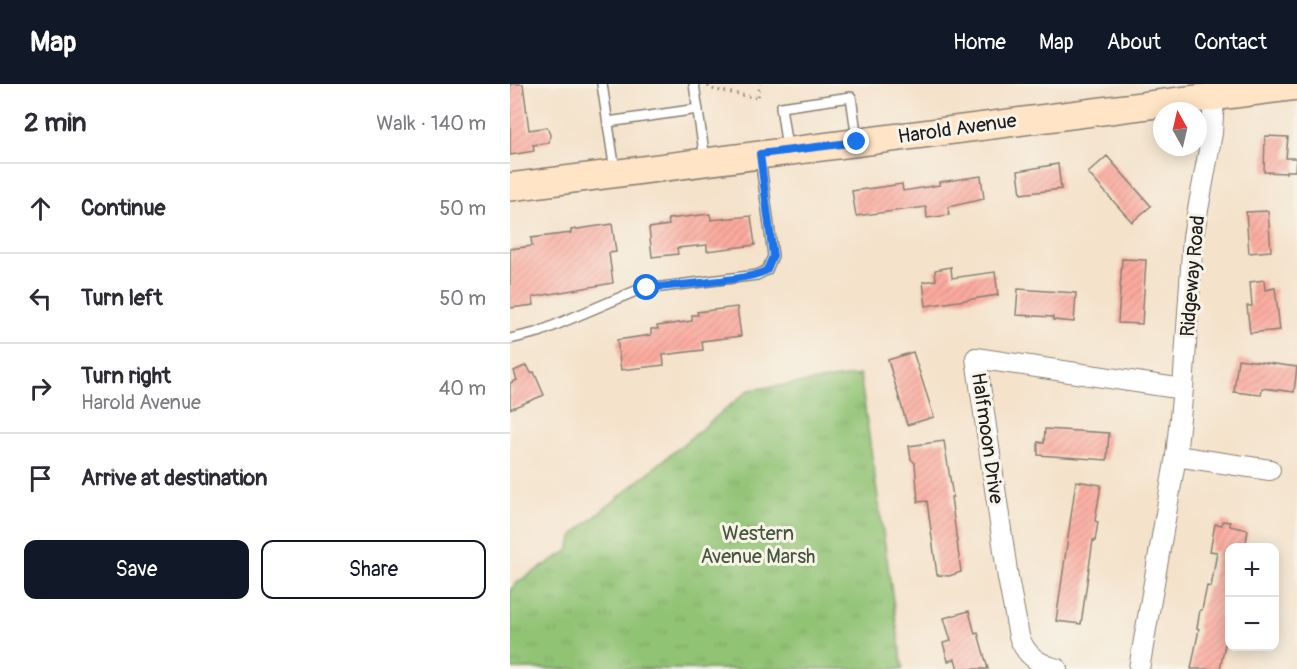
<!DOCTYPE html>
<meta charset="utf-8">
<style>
body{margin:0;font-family:Pangolin,sans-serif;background:#f2f2f3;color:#2b2b33}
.controls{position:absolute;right:18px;bottom:18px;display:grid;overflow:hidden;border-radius:12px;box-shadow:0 3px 15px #0003}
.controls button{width:54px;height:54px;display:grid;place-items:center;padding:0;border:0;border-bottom:2px solid #e1e1e2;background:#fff;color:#2b2b33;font:30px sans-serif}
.compass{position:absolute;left:643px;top:18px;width:54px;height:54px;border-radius:50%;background:#fff;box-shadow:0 3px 15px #0003;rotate:352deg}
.stop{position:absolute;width:18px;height:18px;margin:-14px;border:4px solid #1a73e8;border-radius:50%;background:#fff}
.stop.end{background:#1a73e8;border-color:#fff;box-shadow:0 2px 6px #0008}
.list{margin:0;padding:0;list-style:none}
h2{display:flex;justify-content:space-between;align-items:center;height:78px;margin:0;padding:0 24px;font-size:26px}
h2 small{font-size:20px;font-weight:400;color:#7c7c81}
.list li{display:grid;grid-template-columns:39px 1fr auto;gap:18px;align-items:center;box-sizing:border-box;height:90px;padding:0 24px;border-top:2px solid #e1e1e2}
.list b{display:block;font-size:22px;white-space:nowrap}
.list p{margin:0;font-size:20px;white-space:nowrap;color:#7c7c81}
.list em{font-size:20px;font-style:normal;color:#7c7c81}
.actions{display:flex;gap:12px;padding:18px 24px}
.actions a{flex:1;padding:14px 0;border:2px solid #111827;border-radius:12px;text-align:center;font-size:21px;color:#111827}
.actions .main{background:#111827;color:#fff}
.icon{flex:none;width:33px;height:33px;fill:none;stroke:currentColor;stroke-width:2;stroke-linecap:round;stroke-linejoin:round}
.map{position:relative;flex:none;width:787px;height:585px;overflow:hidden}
header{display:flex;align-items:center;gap:36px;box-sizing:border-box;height:84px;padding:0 30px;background:#111827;color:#fff}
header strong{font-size:28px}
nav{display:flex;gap:33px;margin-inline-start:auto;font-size:21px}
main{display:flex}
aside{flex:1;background:#fff}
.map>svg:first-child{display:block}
.grass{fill:url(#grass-tufts);stroke:#567048;stroke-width:1.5}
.building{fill:url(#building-hatch)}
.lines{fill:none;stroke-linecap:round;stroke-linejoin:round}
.lane-casing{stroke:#887f73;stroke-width:12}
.street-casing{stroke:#887f73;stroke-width:22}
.secondary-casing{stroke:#887f73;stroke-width:30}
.path{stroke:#887f73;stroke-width:3;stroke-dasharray:1.5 4.5;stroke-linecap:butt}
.lane{stroke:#fff;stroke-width:9}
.street{stroke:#fff;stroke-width:20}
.secondary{stroke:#ffe4c6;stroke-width:27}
.route{stroke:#1a73e8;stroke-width:8}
.labels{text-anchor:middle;stroke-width:6;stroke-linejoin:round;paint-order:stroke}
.street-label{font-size:20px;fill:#1c1c1c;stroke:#f7f3e8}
.park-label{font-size:20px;fill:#45563b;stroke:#f7f3e8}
</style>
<header>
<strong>Map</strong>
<nav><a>Home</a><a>Map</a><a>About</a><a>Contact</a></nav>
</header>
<main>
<aside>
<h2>2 min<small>Walk · 140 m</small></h2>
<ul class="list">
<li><svg class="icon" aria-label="ahead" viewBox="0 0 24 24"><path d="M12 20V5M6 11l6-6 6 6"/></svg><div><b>Continue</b></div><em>50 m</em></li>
<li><svg class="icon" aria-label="left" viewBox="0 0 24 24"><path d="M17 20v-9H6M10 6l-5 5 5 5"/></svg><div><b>Turn left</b></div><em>50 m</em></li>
<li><svg class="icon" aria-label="right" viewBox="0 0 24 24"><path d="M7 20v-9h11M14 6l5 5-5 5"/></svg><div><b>Turn right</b><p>Harold Avenue</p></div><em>40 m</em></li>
<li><svg class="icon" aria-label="arrive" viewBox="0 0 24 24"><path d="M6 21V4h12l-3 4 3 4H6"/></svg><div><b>Arrive at destination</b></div></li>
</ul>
<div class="actions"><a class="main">Save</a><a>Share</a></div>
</aside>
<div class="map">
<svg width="787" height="585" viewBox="0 0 787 585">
<defs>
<pattern id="grass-tufts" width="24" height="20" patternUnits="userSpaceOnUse" patternTransform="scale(1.5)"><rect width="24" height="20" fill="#91c374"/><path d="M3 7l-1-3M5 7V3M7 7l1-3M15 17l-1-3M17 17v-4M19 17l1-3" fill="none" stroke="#7ca764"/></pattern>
<pattern id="building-hatch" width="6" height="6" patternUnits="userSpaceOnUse" patternTransform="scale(1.5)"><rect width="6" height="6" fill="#fbaa9e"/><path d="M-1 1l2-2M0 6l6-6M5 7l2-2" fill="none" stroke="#d79288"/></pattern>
</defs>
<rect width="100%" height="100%" fill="#f7f3e8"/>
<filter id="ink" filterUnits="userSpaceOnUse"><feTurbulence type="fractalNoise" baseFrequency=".0167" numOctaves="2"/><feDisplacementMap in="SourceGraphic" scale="12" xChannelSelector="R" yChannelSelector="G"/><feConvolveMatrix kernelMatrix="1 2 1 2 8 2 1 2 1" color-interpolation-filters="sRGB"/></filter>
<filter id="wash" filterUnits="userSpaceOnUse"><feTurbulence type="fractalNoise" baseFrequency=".008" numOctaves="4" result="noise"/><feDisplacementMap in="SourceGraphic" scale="24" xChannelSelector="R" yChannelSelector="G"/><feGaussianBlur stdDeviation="1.35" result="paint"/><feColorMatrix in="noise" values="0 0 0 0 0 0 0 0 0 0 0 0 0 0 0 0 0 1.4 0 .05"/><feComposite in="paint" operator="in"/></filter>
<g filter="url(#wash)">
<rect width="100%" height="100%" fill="#f4e2ca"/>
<path class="grass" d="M350,291L393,585H0V506L9,497L58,467L64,450L239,306Z"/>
<g id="blocks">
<path class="building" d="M0,0H13L19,46L37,43L40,51L39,59L23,61L24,67L0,71Z
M755,52L778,53L776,74H786L785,87H776V89L754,88Z
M597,72L641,122L622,138L578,89Z
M548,80L551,105L511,110L508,87Z
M471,92L474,115L438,123L439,131L417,134L416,123L346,132L342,107L392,100L393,107L430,101L429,98Z
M758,127L761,167L739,169L736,128Z
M200,130L201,136L241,132L245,161L197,167V161L167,164L168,170L142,173L139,144L159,141L158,135Z
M102,140L106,168L99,169L103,199L23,213L24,221L0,224V165L22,162L21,154L61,149V146Z
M612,175L636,176L632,240L608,239Z
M441,183L442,194L485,188L488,211L416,222L413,198L426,196L425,186Z
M754,196L755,206L765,204L770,246L740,249L737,222H742L740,198Z
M508,205L566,209L564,238L543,236V233L506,231Z
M227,223L231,252L192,257L193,266L153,271L154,281L111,286L107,256L141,251V245H148L147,242L182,237V231H188L187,228Z
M403,268L424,333L397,341L378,276Z
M728,275L787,283L784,308L752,304L751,311L724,308Z
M17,281L21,289L24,288L34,311L0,325V299L7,296L4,287Z
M535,345L599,349L597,376L528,371V358L534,359Z
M434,357L443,413H441L451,488L439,492L427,491L417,417L408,418L405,379L401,375L399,362Z
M566,397L591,401L585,437L588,438L585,457L583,456L571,540L546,537Z
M712,437L720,438V442L738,446L735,464H720V536L710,585H681L689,545L687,544L690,526H692L697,502L701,503L707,468L700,467L705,440L712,441Z
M459,527L465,550L468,549L478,585H448L445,575L438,577L433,559L441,557L434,534Z"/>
</g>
</g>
<g filter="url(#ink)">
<use href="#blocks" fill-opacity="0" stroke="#887f73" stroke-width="1.5"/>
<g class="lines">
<g class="lane-casing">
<path id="lane" d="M92,0L105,87
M184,0L195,75
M98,38L188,25
M277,64L271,23L341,13L347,55
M0,255L29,248L128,206L247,191L257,186L263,172L250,73"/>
</g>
<g class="street-casing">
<path id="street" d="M666,372L760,386
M547,585C528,580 515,571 509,552L498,494L466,274L673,305
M629,585L666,372L673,305L683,153L702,49L704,13"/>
</g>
<g class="secondary-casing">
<path id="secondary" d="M0,103L787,2"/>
</g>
<path class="path" d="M198,2L201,5L248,14L250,0"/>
<use href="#lane" class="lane"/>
<use href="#street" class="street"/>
<use href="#secondary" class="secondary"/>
</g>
</g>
<g class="lines" filter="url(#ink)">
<path class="route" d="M137,204C162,201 240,197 257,186L263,172L250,70L347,58"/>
</g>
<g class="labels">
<g class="street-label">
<text transform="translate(447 44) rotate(-8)" y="7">Harold Avenue</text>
<text transform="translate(682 192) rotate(-85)" y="7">Ridgeway Road</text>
<text transform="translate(478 354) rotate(82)" y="7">Halfmoon Drive</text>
</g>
<g class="park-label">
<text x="248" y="456">Western<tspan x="248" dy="23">Avenue Marsh</tspan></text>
</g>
</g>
</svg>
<div class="controls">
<button>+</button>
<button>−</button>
</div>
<svg class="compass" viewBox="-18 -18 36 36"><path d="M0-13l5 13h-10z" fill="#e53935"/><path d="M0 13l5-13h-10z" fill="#7c7c81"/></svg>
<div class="stop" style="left:137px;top:204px"></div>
<div class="stop end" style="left:347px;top:58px"></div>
</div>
</main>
